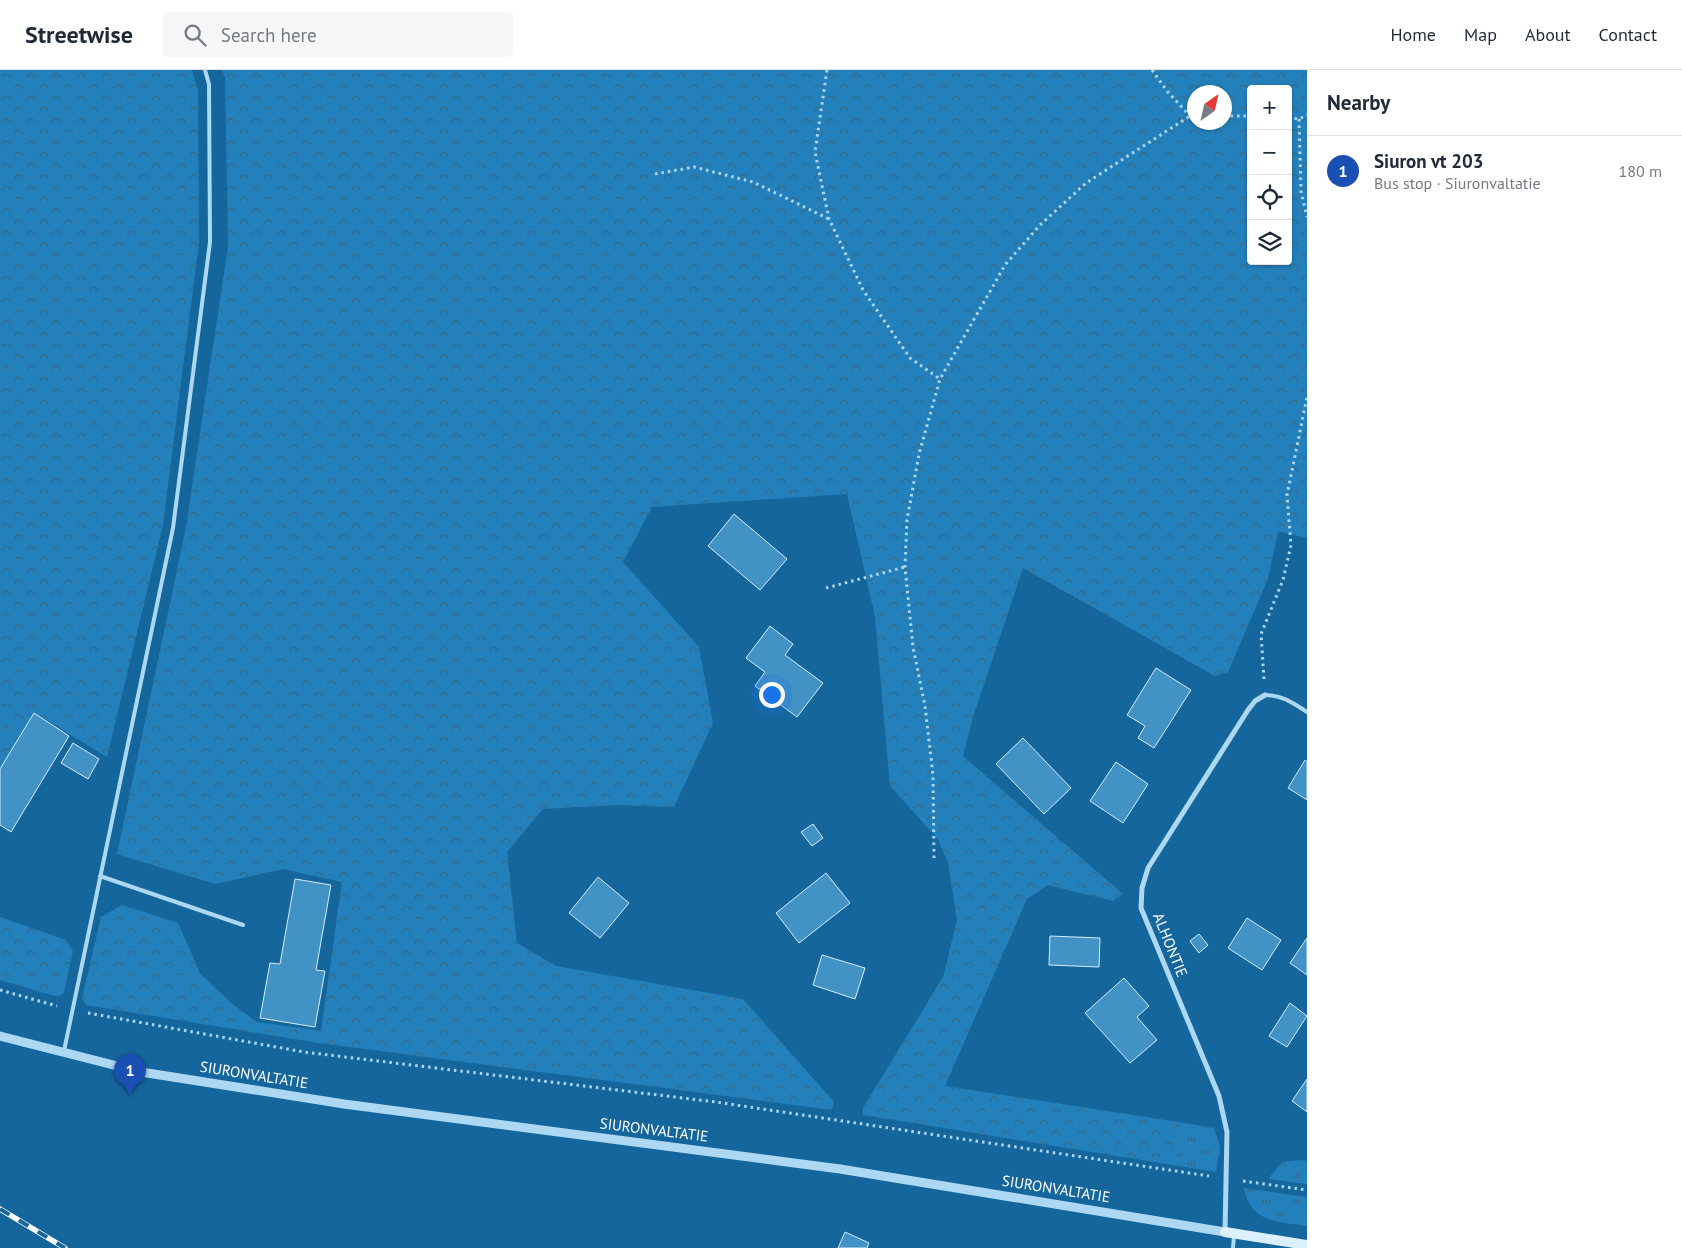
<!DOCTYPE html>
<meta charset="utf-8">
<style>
body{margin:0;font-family:"PT Sans",sans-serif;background:#f6f6f7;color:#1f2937}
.controls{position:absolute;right:15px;top:15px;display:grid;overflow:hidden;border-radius:5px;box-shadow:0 1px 4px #0004}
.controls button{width:45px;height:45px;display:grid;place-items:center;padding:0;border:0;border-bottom:1px solid #e0e1e3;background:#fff;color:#1f2937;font:25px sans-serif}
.compass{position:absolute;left:1187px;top:15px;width:45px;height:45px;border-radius:50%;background:#fff;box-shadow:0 1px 4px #0004;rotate:34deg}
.you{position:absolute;left:771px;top:624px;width:18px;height:18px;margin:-12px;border:4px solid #fff;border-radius:50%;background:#1a73e8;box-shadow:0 0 0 8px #1a73e833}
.badge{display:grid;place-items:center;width:32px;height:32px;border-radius:50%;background:#846c50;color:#fff;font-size:16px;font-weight:700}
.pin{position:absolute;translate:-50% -41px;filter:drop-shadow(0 1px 2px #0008)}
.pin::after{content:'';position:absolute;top:26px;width:18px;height:15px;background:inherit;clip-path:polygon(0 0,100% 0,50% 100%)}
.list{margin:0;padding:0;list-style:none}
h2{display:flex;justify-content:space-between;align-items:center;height:65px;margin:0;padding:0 20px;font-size:21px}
h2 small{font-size:16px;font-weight:400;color:#747a83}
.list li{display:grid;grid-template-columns:32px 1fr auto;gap:15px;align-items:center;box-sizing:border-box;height:70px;padding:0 20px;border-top:1px solid #e0e1e3}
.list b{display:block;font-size:19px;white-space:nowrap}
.list p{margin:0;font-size:16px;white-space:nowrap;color:#747a83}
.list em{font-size:16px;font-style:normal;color:#747a83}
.icon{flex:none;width:28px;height:28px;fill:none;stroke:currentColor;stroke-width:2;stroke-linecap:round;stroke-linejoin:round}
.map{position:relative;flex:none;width:1307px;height:1178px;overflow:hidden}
header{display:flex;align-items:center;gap:30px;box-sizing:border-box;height:70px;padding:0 25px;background:#fff;border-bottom:1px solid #e0e1e3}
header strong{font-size:24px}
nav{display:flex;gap:28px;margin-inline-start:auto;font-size:18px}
.search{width:350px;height:45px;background:#f6f6f7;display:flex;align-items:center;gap:12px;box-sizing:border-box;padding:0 18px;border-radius:5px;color:#747a83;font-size:19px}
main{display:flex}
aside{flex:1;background:#fff}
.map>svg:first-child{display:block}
.grass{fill:url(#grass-tufts)}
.forest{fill:url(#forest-crowns);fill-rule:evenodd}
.building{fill:#4292c5;stroke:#d4edfd}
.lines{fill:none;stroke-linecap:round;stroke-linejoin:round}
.path{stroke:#acd8f3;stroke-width:3;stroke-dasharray:2.5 4;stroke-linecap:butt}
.service{stroke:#acd8f3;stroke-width:4}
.minor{stroke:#acd8f3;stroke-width:5}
.tertiary{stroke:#acd8f3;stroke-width:9}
.secondary{stroke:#dceffd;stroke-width:10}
.rail-casing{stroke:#fff;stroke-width:5.5}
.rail{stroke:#15669d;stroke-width:4;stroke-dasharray:11;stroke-linecap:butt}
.labels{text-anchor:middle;stroke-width:5;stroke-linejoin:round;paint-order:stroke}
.street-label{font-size:15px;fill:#fff;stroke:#15669d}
</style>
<header>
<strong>Streetwise</strong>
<div class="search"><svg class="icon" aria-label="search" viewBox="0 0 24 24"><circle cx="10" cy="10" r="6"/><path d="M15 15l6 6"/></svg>Search here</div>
<nav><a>Home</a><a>Map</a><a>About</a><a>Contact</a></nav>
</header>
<main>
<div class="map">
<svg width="1307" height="1178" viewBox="0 0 1307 1178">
<defs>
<pattern id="grass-tufts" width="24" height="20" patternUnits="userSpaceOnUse" patternTransform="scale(1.25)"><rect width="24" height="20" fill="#2480ba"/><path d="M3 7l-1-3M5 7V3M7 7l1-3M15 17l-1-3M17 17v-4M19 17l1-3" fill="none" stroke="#366988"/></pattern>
<pattern id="forest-crowns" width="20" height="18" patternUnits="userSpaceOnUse" patternTransform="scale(1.25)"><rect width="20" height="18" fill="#2480ba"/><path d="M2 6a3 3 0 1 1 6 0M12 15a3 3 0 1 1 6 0" fill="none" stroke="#366988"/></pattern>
</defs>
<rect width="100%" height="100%" fill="#15669d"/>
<path class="grass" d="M1159,1049L1214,1058L1220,1077L1216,1102L1179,1096L1185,1077Z
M1301,1090L1307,1091V1114L1268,1109L1282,1092Z
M1244,1118L1307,1127V1156C1277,1151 1251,1153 1244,1118Z"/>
<path class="forest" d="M0,0H192L198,21L199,172L163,455L107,687L35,643L0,699Z
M222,0H1307V468L1278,461L1268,509L1228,602L1215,606L1023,498L974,644L963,686L1123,824L1113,831L1048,815L1027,829L945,1016L1159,1049L1185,1077L1179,1096L863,1045V1038L943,907L957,850L948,793L938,769L890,716L875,547L847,424L652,437L623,492L699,577L713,653L674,737L617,735L543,739L507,782L517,873L556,896L743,929L834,1032L832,1040L319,973L86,935L82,928L101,847L122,835L178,853L200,903L231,933L257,952L321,961L342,812L283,799L215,814L117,784L186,457L228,176L225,7ZM1251,19H1288V191H1251ZM1224,22V52H1194V22Z
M0,847L66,870L73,881L64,923L58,927L0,910Z"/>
<path class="building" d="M734,444L787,489L760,520L708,476Z
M770,556L793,574L785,585L823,613L797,647L755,616L765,602L746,588Z
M1156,598L1191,620L1154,678L1138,668L1145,656L1127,645Z
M34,643L69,666L11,762L0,755V699Z
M1023,668L1071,718L1044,744L996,694Z
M73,673L99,689L88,709L61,693Z
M1305,690L1307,692V730L1288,718Z
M1116,692L1148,714L1123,753L1090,731Z
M813,754L823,768L812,776L801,762Z
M826,803L850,833L799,873L776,843Z
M598,807L629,833L600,868L569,843Z
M295,809L331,815L316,900L325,901L315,957L260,948L270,893L280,894Z
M1247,848L1281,870L1262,900L1228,878Z
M1199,864L1208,875L1199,883L1190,871Z
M1050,866L1100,868L1099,897L1049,895Z
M1307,868V905L1290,893Z
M822,885L865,898L855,929L813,915Z
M1124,908L1149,936L1137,947L1157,970L1130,993L1085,943Z
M1290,933L1307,946L1287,977L1269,966Z
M1307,1009V1042L1292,1031Z
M845,1162L869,1173L867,1178H838Z"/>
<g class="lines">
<path class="path" d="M827,0L815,82L829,149L863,220L910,288L940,309
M1152,0L1167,21L1190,46
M1224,46H1251
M1288,48L1299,49L1307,45
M1299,49L1301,121L1307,147
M655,104L694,97L753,112L829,149
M826,518L905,497
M1264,609L1261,564L1283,510L1291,475L1287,425L1307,327
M934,788L933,705L925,636L913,577L905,497L907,450L919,384L940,309L1005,195L1040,155L1086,113L1190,46H1194
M0,920L57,936
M88,943L304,982L716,1032L1209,1106
M1243,1111L1307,1120"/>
<path class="service" d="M1265,625C1282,625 1293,633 1307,642
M100,806L243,855
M64,981L173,458L210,172L209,14L205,0
M1233,1178L1234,1165"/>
<path class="minor" d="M1225,1162L1227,1062L1219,1026L1141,838L1142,818L1148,798L1248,640L1255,631L1265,625"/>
<path class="tertiary" d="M0,966L141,1002L344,1034L840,1099L1225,1162"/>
<path class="secondary" d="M1225,1162L1307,1175"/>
<g class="rail-casing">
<path id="rail" d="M0,1139L65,1178"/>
</g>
<use href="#rail" class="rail"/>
</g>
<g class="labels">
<g class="street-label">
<text transform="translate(1170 875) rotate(68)" y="5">ALHONTIE</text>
<text transform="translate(254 1005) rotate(9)" y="5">SIURONVALTATIE</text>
<text transform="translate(654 1060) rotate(7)" y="5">SIURONVALTATIE</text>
<text transform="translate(1056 1119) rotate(9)" y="5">SIURONVALTATIE</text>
</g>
</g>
</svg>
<div class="controls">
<button>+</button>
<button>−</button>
<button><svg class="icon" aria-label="locate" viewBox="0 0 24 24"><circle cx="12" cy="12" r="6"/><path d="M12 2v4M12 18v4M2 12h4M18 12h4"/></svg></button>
<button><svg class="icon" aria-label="layers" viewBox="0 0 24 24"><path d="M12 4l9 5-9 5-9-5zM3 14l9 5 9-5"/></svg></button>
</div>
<svg class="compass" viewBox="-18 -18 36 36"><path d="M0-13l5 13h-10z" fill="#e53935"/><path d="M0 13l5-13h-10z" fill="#747a83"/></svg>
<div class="you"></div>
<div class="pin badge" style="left:130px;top:1025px;background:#1a4fb4">1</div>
</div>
<aside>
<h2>Nearby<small></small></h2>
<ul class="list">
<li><span class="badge" style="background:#1a4fb4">1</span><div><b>Siuron vt 203</b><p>Bus stop · Siuronvaltatie</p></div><em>180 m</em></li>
</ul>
</aside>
</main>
